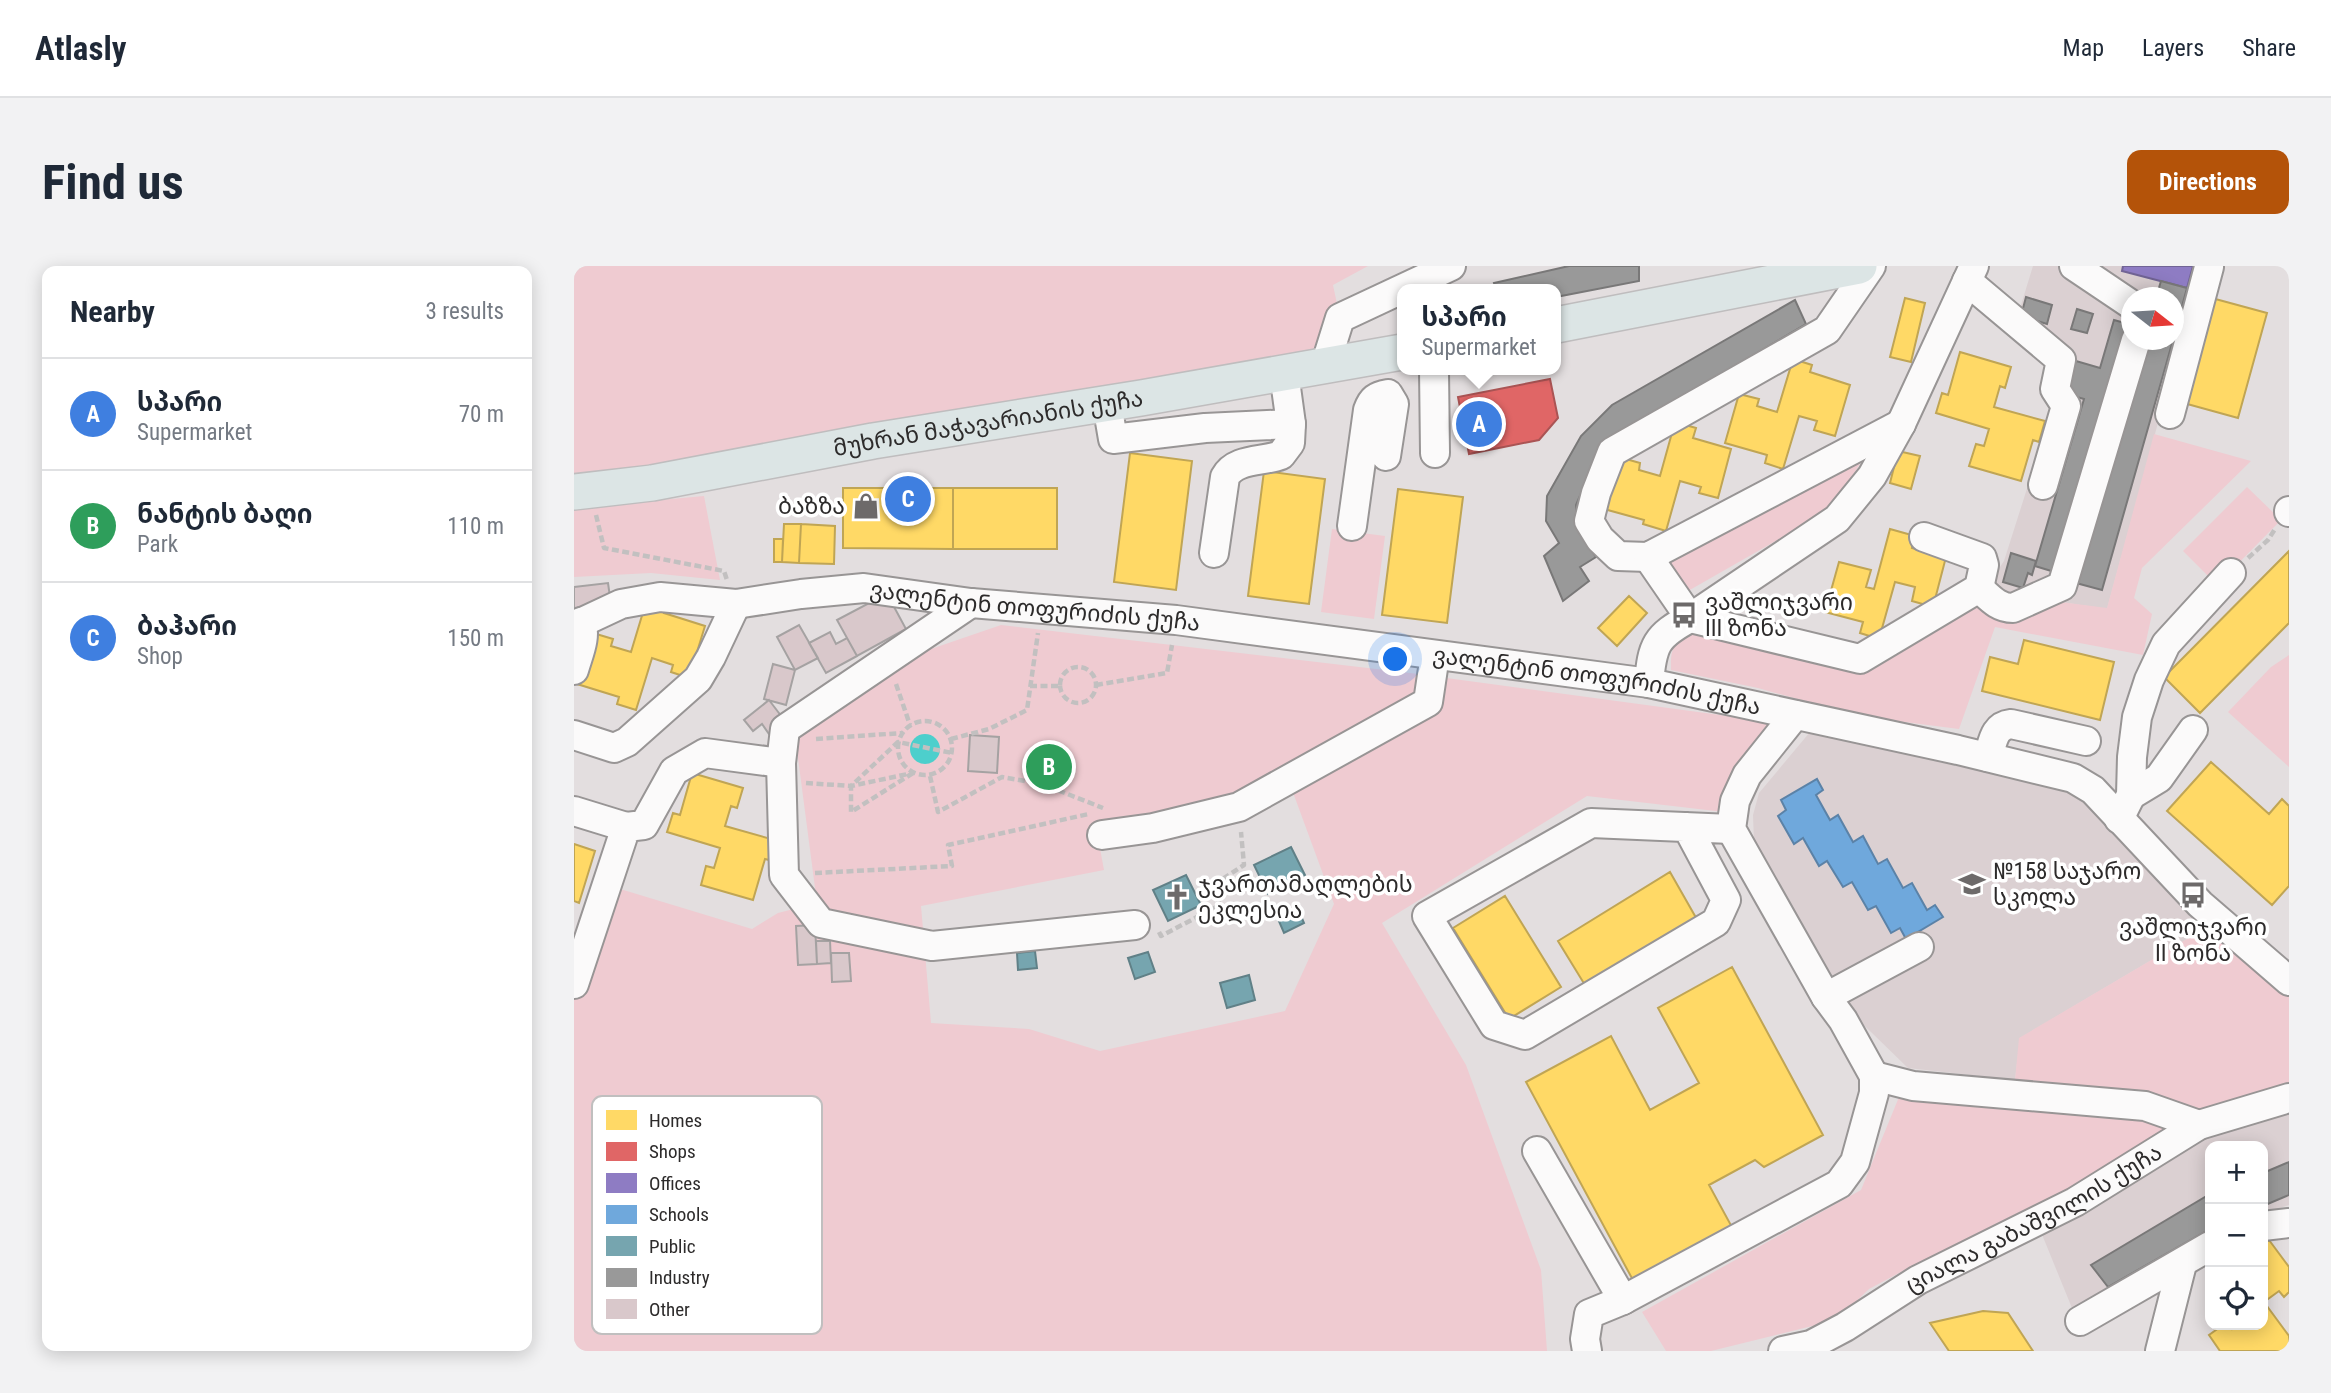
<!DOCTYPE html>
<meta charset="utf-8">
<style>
body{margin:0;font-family:"Roboto Condensed","Noto Sans Georgian",sans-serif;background:#f2f2f3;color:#1f2937}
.controls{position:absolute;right:21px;bottom:21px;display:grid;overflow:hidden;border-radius:14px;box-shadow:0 4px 18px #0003}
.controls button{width:63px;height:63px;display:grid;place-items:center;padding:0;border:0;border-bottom:2px solid #e0e1e3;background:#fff;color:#1f2937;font:35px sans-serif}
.compass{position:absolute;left:1547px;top:21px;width:63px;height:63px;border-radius:50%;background:#fff;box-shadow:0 4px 18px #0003;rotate:107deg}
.you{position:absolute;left:822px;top:394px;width:24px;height:24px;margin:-18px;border:5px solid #fff;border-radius:50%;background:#1a73e8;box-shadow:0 0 0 10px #1a73e833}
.badge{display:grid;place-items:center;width:46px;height:46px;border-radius:50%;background:#b45309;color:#fff;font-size:23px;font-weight:700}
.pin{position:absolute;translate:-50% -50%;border:4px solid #fff;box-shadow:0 2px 7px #0006}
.popup{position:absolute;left:823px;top:18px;width:164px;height:91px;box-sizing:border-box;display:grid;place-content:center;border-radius:14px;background:#fff;filter:drop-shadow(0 2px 5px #0005);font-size:23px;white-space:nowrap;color:#747a83}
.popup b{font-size:26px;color:#1f2937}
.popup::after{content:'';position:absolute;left:50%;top:100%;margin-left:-14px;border:14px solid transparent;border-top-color:#fff}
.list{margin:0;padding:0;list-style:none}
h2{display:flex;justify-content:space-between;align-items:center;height:91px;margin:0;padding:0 28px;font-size:30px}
h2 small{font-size:23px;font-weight:400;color:#747a83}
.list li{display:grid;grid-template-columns:46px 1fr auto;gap:21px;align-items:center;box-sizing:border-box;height:112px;padding:0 28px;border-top:2px solid #e0e1e3}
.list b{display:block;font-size:26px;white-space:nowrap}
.list p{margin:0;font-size:23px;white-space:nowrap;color:#747a83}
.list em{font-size:23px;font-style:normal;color:#747a83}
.icon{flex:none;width:38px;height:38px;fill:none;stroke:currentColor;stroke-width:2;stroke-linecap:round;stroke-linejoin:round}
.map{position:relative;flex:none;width:1715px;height:1085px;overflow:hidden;border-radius:14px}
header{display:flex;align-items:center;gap:42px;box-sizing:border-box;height:98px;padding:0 35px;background:#fff;border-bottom:2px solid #e0e1e3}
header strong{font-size:33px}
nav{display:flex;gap:38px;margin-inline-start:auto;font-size:24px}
.intro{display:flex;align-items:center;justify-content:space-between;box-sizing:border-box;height:168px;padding:0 42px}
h1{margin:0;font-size:49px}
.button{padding:18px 32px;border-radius:14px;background:#b45309;color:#fff;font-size:24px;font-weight:700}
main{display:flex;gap:42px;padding:0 42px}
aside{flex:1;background:#fff;border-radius:14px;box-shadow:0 4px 18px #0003}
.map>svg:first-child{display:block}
.built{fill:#dbd0d2;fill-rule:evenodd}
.green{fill:#efcbd1}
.water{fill:#4dcfcc}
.homes{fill:#ffd966;stroke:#c0a554;stroke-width:2}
.shops{fill:#e06666;stroke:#aa5454;stroke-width:2}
.offices{fill:#8e7cc3;stroke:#716495;stroke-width:2}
.schools{fill:#6fa8dc;stroke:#5b82a7;stroke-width:2}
.public{fill:#76a5af;stroke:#608087;stroke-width:2}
.industry{fill:#999;stroke:#797878;stroke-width:2}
.building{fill:#d9c8cb;stroke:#a5a2a2;stroke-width:2}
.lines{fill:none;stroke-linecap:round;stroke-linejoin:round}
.minor-casing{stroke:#989595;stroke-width:32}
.major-casing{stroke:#bfbdbe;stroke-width:38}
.path{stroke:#c2c0c0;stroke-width:4.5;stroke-dasharray:7 3.5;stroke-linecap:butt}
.minor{stroke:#fbfafa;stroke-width:28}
.major{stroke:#dce5e5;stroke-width:35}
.labels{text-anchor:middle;stroke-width:7;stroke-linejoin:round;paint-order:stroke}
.street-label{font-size:23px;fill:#2d2b2b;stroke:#fff}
.poi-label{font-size:23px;fill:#2d2b2b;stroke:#fff;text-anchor:start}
.key{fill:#fff;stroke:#c0bfbf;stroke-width:2}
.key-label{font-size:19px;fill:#2d2b2b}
</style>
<header>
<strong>Atlasly</strong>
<nav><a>Map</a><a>Layers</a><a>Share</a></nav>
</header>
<div class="intro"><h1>Find us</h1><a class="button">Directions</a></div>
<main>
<aside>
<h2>Nearby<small>3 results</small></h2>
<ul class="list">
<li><span class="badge" style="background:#3f7fe0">A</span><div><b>სპარი</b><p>Supermarket</p></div><em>70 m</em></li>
<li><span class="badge" style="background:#2e9e5b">B</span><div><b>ნანტის ბაღი</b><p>Park</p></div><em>110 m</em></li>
<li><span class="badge" style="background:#3f7fe0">C</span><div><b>ბაჰარი</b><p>Shop</p></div><em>150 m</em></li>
</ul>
</aside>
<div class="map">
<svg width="1715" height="1085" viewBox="0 0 1715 1085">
<rect width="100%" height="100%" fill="#e3dedf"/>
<path class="built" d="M1459,0H1627L1533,343L1487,336L1427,355L1408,328L1430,295L1497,84L1443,52ZM1558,32H1600V74H1558Z
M1236,466L1489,519L1508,530L1635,660L1446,772L1441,814L1334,802L1261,731L1180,576L1179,549L1185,527Z
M1715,844V939L1689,948V880H1636V972L1500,1047L1467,966L1629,869Z"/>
<path class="green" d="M0,0H794L759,19L766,52L778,83L0,226Z
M1580,168L1677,195L1568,302L1560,332L1578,348L1569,389L1421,361L1385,463L1284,450L1184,422L1097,404C1096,378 1102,374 1125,364L1290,401L1408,328L1428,355L1487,336L1533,342Z
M1292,188L1258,243L1107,329L1085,294Z
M1673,221L1707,254L1643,319L1609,285Z
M130,230L146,314L77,307L0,311V242Z
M758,263L811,270L800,353L747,346Z
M427,359L853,409L849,434L665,532L522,561L530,604L347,640L357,757L455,763L526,785L711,745L760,638L717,521L864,439L865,411L1198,456L1165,506L1150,546L1013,530L808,657L892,799L967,1004L973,1085H0V718L33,619L178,663L204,647L243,637L221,469L325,394Z
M1715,389V501L1654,446L1697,401Z
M1635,660L1715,727V818L1624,845L1500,830L1441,814L1445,772Z
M1325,831L1589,853L1593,869L1463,947L1340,999L1295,1023L1273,1044L1246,1058L1137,1085H1092L1068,1046L1287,924Z"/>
<path class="water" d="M336 483a15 15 0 1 1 30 0a15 15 0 1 1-30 0Z"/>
<path class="homes" d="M1634,31L1693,47L1664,152L1606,136Z
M1331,32L1351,37L1337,96L1316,91Z
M1386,86L1437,101L1431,122L1426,120L1420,141L1471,155L1465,176L1459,174L1447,215L1395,200L1402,178L1410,180L1415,163L1362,147L1368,127L1374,129Z
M1219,93L1238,99L1236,106L1276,119L1261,170L1240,164L1243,155L1225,150L1209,203L1191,197L1193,189L1151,177L1165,128L1185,133L1183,140L1203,146Z
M1101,156L1122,162L1119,172L1157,183L1144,232L1125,227L1127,221L1106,215L1092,265L1069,258L1070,254L1030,243L1045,191L1066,197L1065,204L1086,210Z
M1324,185L1346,190L1337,223L1316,217Z
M556,187L618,195L602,324L540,316Z
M690,205L751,213L735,338L674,330Z
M269,222H379V283L269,282Z
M379,222H483V283H379Z
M824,223L889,231L873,357L808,349Z
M210,258H227L225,297L208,296Z
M227,258L261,260L260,298L225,297Z
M1316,263L1341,270L1338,282L1372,291L1359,341L1338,335L1341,321L1321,316L1305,373L1286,367L1289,356L1251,346L1265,296L1297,304L1292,321L1300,323Z
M200,273H209L208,296H200Z
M1715,285V357L1626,447L1590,411Z
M1055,330L1073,347L1043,380L1024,362Z
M73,333L93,339L90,347L131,360L115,412L97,406L99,399L78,392L62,444L43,438L45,431L3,418L19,367L39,373L37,380L57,386Z
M1450,374L1540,396L1526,454L1408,425L1416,391L1444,398Z
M1637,496L1695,548L1708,533L1715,540V620L1698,639L1593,545Z
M118,507L169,522L163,542L157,540L151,560L204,575L199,595L191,593L179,634L127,619L132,600L140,602L146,582L93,566L99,547L106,549Z
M0,578L21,585L5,637L0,635Z
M1096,606L1125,657L1014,724L984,675Z
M931,630L987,721L935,753L879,662Z
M1158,701L1249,869L1190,901L1181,894L1135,919L1159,963L1060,1016L952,816L1037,770L1076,844L1125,817L1084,742Z
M1695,974L1715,1001V1026L1710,1031L1705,1025L1690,1036L1715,1070V1083L1712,1085H1646L1635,1069L1649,1059H1655L1658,1063L1663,1059H1689V979Z
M1409,1045L1434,1047L1459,1085H1375L1356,1057Z"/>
<path class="shops" d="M976,113L984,152L965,174L895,188L884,131Z"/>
<path class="offices" d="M1549,0H1619L1613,22L1548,5Z"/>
<path class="schools" d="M1243,513L1249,524L1242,529L1256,554L1264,549L1279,576L1289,570L1304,598L1313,593L1329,622L1338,617L1353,644L1361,639L1369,651L1332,673L1326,662L1317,667L1302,640L1294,644L1278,616L1269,621L1253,595L1245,600L1229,572L1220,578L1204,550L1212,544L1207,534Z"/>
<path class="public" d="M717,581L731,609L694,628L680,599Z
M612,609L627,639L594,655L579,624Z
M724,643L730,657L710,667L704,653Z
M461,685L463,702L444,704L443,687Z
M574,686L581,706L561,713L554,692Z
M675,709L681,734L653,742L646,717Z"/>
<path class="industry" d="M995,0H1065V15L982,31V23H922L920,17Z
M1587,15L1613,22L1600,70V32H1582Z
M1452,31L1478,39L1473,58L1447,50Z
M1221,34L1232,58L1028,179L1002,239L1004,265L1022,291L1006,301L1015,315L989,335L970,290L985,277L972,255L973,230L1007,170L1038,139Z
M1503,43L1519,48L1513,67L1497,63Z
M1540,54L1558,59V69L1487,308L1461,300L1510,133L1492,128L1502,95L1526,102Z
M1571,74H1599L1528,324L1502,317Z
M1437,287L1462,295L1458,309L1454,307L1449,322L1429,316Z
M1715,896V929L1689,940V907Z
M1636,928V963L1534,1021L1517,999Z"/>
<path class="building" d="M34,317L37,338L1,342L0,347V321Z
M297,336L319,339L332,363L283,390L263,354Z
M225,359L244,392L221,404L203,371Z
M256,366L262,378L273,372L283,390L252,407L235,377Z
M199,398L221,404L212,439L190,433Z
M195,434L211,455L195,468L188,458L179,465L170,454Z
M396,469L425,471L423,507L394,505Z
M241,659L243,698L224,699L222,660Z
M242,675H256L257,697L243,698Z
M257,687H275L277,715L258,716Z"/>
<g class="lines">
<g class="minor-casing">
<g id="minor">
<path d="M1297,0L1253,64L1038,186L1022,227L1015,255L1026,273L1044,290L1074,291L1327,158"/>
<path d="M1500,0L1558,39"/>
<path d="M1393,15L1487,94L1481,123L1492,140L1469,219"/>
<path d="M751,100L766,52L877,0"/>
<path d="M860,104L861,187"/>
<path d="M710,107L717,158"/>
<path d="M533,138L539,173L631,162L717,158L716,177L707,189C689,196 661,192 651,211L640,287"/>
<path d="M1596,148L1635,1"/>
<path d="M1715,246V245"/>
<path d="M778,260L794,144C798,133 802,130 814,128L820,138L812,190"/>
<path d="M1074,291L1116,352L1286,393L1405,322L1410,299L1408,292L1350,271"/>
<path d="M1405,322C1416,332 1424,342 1439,342L1488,320L1562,74"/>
<path d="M397,337L211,463L207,497L210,609L247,657L358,680L561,659"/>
<path id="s1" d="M0,360L47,338L86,331L162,338L227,328L290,322L397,337L602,354L1075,417L1384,484L1499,512L1519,524L1626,638L1715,715"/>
<path d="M0,404C4,389 13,371 7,356"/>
<path d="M1075,417C1078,379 1082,370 1116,352L1263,253L1298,210L1327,158L1400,0"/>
<path d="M0,469L40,482L53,476L124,413L137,391L162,338"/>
<path d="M1414,491C1419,477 1419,460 1437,458L1512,475"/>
<path d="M1557,529L1585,512L1619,464"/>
<path d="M0,545L52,561"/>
<path d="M1545,553L1557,529L1558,491L1563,451L1575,414L1592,378L1657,307"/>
<path d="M1113,561L1152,634L1142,656L951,769L920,759L853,650L1017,557L1157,563"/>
<path d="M528,569L579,562L665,541L854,436L861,389"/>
<path d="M0,718L52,561L70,559L100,505L131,487L207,497"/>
<path d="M1252,731L1345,681"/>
<path d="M1300,810L1339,820L1571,840L1625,859"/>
<path d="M963,885L1049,1034"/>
<path d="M1689,960L1715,957"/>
<path d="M1506,1055L1636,980"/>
<path d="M1013,1085L1011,1073L1015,1048L1049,1034L1265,918L1281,896L1300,827V810L1269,754L1252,731L1157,563L1161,535L1173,509L1221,449"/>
<path id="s2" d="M1209,1085L1237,1079L1271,1061L1344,1014L1501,936L1625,859L1715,832"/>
<path d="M1586,1085L1608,998"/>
</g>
</g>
<g class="major-casing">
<g id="major">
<path d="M982,59L1285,0"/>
<path id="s3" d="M0,226L78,217L299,175L567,132L828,86"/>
</g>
</g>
<path class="path" d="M22,249L30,282L150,305L153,314
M1674,292L1694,274L1701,263
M486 419a18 18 0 1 1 36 0a18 18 0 1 1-36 0Z
M322,418L336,459
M522,419L593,407L598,379
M456,420H485
M324 482a27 27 0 1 1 54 0a27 27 0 1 1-54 0Z
M242,473L328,467
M377,473L415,463L453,444L464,367
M339,507L277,546V520L324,476L378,487
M356,510L364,546L428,511L468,518L529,542
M232,517L277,520L334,508
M241,607L378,600L374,579L515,548
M585,666L587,670L646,639L638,620L670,599L667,566"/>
<use href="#minor" class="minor"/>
<use href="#major" class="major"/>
</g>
<defs>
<g id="shop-bare" transform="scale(2.1)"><path d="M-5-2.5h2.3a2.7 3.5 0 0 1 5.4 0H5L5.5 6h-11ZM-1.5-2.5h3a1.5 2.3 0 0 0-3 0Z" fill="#6d6a6a" stroke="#fff" stroke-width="2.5" paint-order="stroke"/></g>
<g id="bus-bare" transform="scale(2.1)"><path d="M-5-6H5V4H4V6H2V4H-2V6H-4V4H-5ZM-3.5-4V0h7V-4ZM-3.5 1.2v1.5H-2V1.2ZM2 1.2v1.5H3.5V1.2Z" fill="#6d6a6a" stroke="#fff" stroke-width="2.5" paint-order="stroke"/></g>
<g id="school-bare" transform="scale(2.1)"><path d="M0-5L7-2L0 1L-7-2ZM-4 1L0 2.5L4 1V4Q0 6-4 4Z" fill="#6d6a6a" stroke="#fff" stroke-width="2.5" paint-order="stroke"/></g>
<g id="church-bare" transform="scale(2.1)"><path d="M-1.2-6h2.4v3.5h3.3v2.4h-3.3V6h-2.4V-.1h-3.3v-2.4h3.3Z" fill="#6d6a6a" stroke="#fff" stroke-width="2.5" paint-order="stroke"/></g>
</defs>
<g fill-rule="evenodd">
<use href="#shop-bare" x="292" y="240"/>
<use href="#bus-bare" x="1110" y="349"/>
<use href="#school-bare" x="1398" y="618"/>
<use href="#bus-bare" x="1619" y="629"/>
<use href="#church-bare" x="603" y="631"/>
</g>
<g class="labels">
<g class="street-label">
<text dy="8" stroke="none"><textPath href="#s3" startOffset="420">მუხრან მაჭავარიანის ქუჩა</textPath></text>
<text dy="8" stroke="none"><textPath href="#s1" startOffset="469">ვალენტინ თოფურიძის ქუჩა</textPath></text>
<text dy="8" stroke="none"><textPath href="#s1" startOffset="1036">ვალენტინ თოფურიძის ქუჩა</textPath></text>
<text dy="8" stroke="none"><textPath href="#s2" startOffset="285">ციალა გაბაშვილის ქუჩა</textPath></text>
</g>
<g class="poi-label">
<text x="271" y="248" text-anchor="end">ბაზზა</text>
<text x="1131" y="344">ვაშლიჯვარი<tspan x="1131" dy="26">III ზონა</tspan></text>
<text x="1419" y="613">№158 საჯარო<tspan x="1419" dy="26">სკოლა</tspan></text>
<text x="624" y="626">ჯვართამაღლების<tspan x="624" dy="26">ეკლესია</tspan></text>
<text x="1619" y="669" text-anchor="middle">ვაშლიჯვარი<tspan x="1619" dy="26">II ზონა</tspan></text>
</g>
</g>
<rect x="18" y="830" width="230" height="238" rx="10" class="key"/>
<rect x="32" y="844" width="31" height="20" fill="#ffd966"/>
<rect x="32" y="876" width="31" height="19" fill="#e06666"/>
<rect x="32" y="907" width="31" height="20" fill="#8e7cc3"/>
<rect x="32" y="939" width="31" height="19" fill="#6fa8dc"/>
<rect x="32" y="970" width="31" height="20" fill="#76a5af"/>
<rect x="32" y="1002" width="31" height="19" fill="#999"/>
<rect x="32" y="1033" width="31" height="20" fill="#d9c8cb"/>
<g class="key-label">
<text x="75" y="861">Homes</text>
<text x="75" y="892">Shops</text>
<text x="75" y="924">Offices</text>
<text x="75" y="955">Schools</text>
<text x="75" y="987">Public</text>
<text x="75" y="1018">Industry</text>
<text x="75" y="1050">Other</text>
</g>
</svg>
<div class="controls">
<button>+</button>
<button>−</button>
<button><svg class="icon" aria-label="locate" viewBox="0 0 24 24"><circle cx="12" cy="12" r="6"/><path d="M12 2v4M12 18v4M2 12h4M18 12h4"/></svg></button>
</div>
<svg class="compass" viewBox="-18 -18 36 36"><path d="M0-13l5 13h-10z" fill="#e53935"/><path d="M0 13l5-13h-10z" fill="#747a83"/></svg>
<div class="you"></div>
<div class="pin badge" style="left:905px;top:158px;background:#3f7fe0">A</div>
<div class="popup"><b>სპარი</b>Supermarket</div>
<div class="pin badge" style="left:475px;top:501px;background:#2e9e5b">B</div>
<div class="pin badge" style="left:334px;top:233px;background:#3f7fe0">C</div>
</div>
</main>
